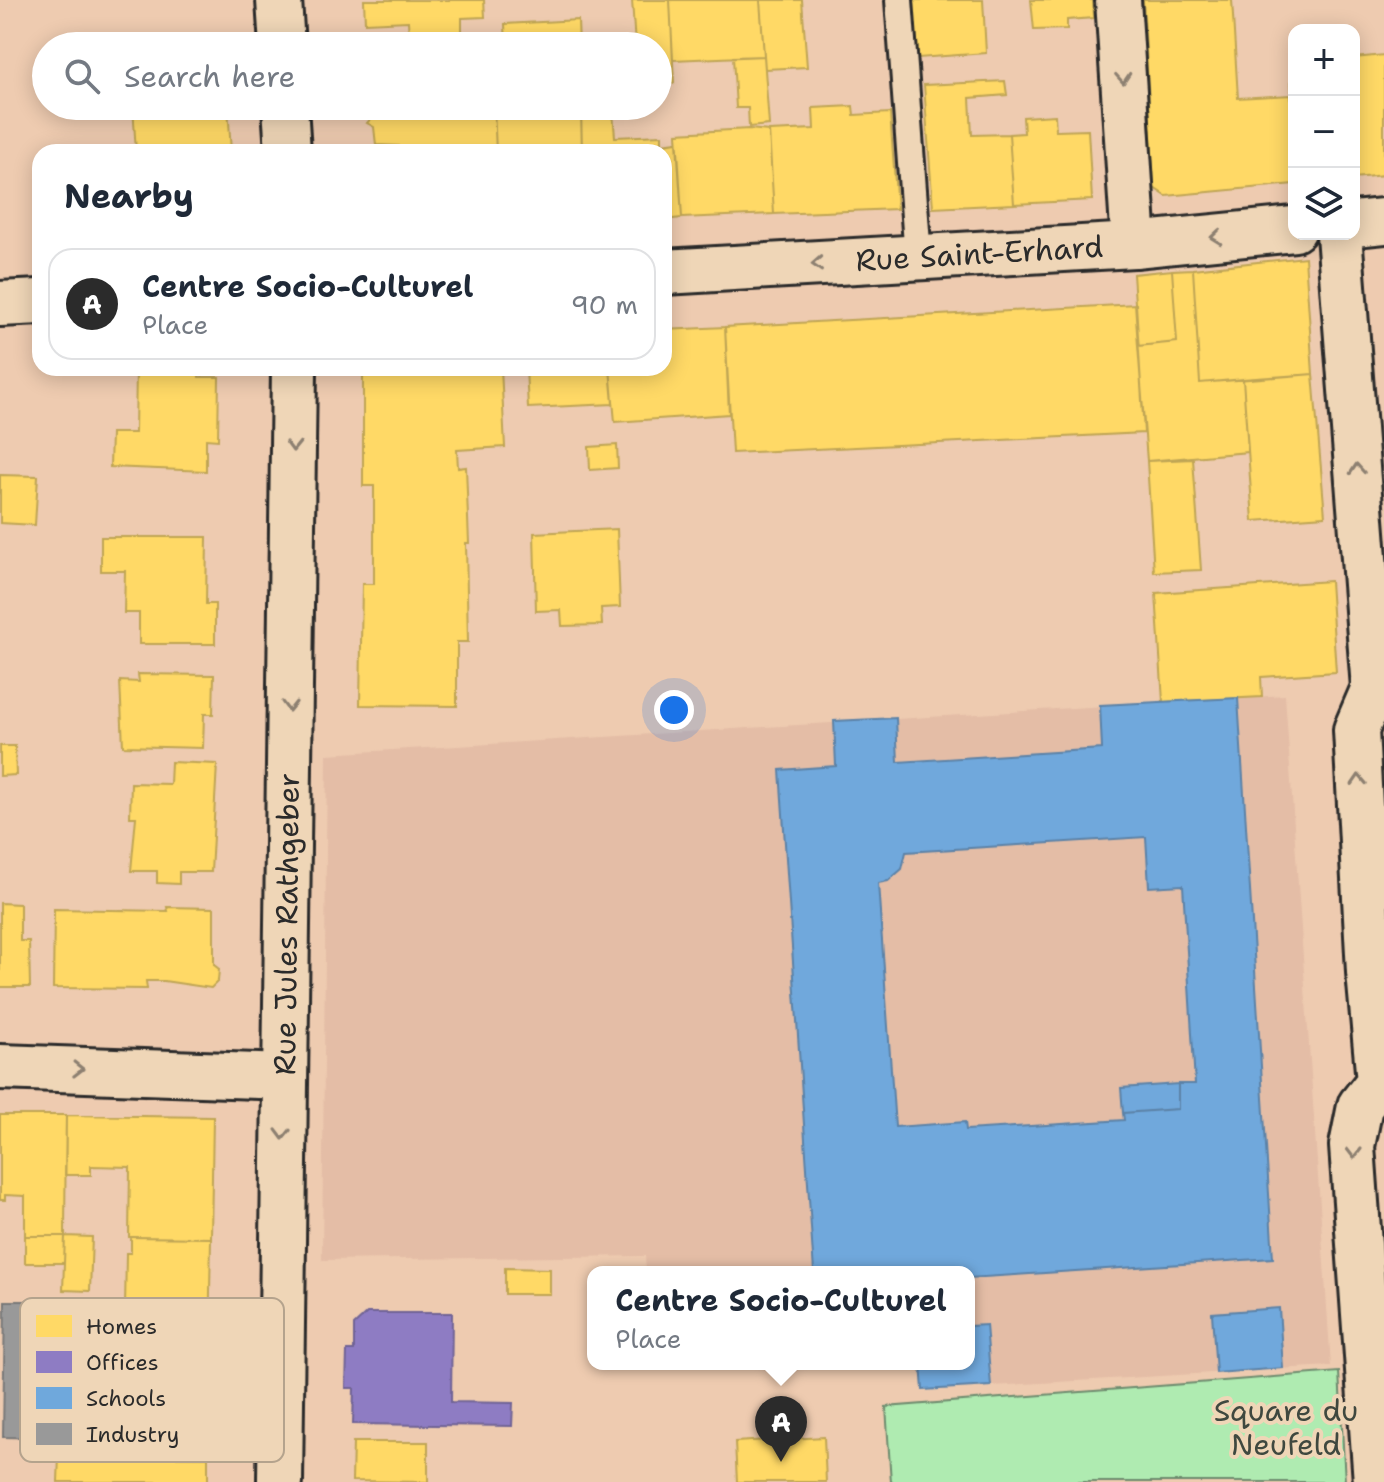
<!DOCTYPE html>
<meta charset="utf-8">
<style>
body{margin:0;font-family:"Shantell Sans",sans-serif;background:#f6f6f7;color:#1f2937}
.controls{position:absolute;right:24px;top:24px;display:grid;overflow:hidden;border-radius:16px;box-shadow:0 4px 20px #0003}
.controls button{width:72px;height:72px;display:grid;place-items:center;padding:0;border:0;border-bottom:2px solid #e0e1e3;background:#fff;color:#1f2937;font:40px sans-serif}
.you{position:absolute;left:674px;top:710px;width:28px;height:28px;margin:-20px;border:6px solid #fff;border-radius:50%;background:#1a73e8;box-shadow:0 0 0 12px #1a73e833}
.badge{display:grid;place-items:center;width:52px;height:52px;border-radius:50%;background:#2b2b2b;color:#fff;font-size:26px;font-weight:700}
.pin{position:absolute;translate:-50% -66px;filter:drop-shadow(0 2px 4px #0008)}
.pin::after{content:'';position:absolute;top:42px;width:28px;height:24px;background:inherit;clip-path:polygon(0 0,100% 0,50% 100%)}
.popup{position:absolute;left:587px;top:1266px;width:388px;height:104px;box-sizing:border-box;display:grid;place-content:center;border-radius:16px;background:#fff;filter:drop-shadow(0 2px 6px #0005);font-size:26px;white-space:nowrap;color:#747a83}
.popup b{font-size:30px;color:#1f2937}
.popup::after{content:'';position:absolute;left:50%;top:100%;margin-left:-16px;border:16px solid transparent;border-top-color:#fff}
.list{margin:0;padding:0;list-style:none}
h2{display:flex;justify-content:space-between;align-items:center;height:104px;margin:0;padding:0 32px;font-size:34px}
h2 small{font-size:26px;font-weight:400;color:#747a83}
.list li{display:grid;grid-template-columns:52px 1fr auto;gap:24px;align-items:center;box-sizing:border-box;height:112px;margin:0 16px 16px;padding:0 16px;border:2px solid #e0e1e3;border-radius:24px}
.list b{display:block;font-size:30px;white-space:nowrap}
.list p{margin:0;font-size:26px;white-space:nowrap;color:#747a83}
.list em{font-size:26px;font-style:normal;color:#747a83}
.icon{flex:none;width:44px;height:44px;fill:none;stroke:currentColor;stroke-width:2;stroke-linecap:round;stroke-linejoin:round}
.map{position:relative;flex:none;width:1384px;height:1482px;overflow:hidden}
.search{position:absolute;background:#fff;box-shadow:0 4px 20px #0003;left:32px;top:32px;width:640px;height:88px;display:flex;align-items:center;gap:20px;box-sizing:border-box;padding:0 28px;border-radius:44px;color:#747a83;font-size:30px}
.panel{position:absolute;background:#fff;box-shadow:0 4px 20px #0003;left:32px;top:144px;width:640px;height:232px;border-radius:24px}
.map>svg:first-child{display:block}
.built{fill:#e4bda6}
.green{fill:#afebb1;stroke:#6d8b6e;stroke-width:2}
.homes{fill:#ffd966;stroke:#bfa554;stroke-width:2}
.offices{fill:#8e7cc3;stroke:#706495;stroke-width:2}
.schools{fill:#6fa8dc;stroke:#5b82a7;stroke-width:2;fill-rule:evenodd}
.industry{fill:#999;stroke:#787878;stroke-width:2}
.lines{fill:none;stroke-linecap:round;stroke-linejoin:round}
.service-casing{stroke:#2b2b2b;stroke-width:32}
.minor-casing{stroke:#2b2b2b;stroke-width:50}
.service{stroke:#efd6b7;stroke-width:26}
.minor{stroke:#efd6b7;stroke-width:44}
.oneway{stroke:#8d8071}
.labels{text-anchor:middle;stroke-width:8;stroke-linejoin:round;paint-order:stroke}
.street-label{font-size:30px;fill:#2b2b2b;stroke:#efd6b7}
.park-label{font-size:30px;fill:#3f483f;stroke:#efd6b7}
.key{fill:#efd6b7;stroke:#b4a38d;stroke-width:2}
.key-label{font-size:22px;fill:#2b2b2b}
</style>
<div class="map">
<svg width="1384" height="1482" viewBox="0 0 1384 1482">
<rect width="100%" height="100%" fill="#eecbb0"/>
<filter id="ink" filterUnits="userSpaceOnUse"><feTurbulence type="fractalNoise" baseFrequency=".0125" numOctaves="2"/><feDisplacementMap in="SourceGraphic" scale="16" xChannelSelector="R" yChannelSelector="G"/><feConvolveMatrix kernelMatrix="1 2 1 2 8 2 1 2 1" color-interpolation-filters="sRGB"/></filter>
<g filter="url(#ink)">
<path class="built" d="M1285,695L1331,1366L923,1390L921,1364H969V1272H646L645,1256L322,1260L327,754Z"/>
<path class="green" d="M1339,1372L1345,1482H891L886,1407Z"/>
<path class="homes" d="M364,0H484L485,17L462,18V34L409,37L408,21L365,23Z
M632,0H670L674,83L658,84V46H635Z
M670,0H760L764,56L673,60Z
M760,0H802L807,67L765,69Z
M913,0H983L986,53L918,58Z
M1031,0H1093L1094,18L1067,20V29L1034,30Z
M1143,0H1232L1238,98L1291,95L1294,184L1166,196L1154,188Z
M578,20L579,46H506L505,24Z
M1384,55V175L1354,178V58Z
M764,56L769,125L749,127L748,108H736L733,57Z
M1294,76V163L1291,77Z
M1005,81L1007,95L970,98L972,135L1009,134L1014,204L933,208L924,85Z
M133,106H228L231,152H136Z
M372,106H494L496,152H402L399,146L376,145L374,127L367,123L373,116Z
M494,106H581L582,152H496Z
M853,106L854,115L890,113L897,209L774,214L769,131L814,129L813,108Z
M613,112L615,137L662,135V144L677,142L682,218L664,220V152H582L581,113Z
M1055,115L1056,131L1088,130L1092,200L1014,204L1009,134L1024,133L1023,117Z
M749,129L769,131L774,214L682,218L677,133Z
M1305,257L1313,374L1200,383L1193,269Z
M1193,269L1200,383L1243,379L1248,452L1147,461L1138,346L1177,342L1172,270Z
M1172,270L1177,342L1138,346L1133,274Z
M1136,304L1144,433L732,453L725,327Z
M725,327L729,414L615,422L610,368H664V330Z
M136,368H199V377H219L218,440L206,439V471L110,467L111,433H135Z
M363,368H501L505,447L457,450L458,468L466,467L469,543H466L468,642H457V706L360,705L362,584H374V486H363Z
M526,368H610L613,404L528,408Z
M1313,374L1325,516L1253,521L1243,379Z
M617,445L618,468L590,470L589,447Z
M1193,459L1201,570L1154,572L1147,461Z
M0,475L38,476L35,525L0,523Z
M617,529L620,607L601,608L602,625L562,626L561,610L536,611L534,533Z
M101,537H207L206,604H215V644H139V613H124L125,571H101Z
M1330,581L1336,672L1261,677L1262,697L1163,702L1156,593Z
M138,674L214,675L213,714H204L203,748L123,746L120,681L139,682Z
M0,746H15L16,775L0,776Z
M171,762L217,764L211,872H179V884L157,883V871H131L136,817H130L131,783L170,784Z
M0,903L20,904V941H29L30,987H0Z
M167,907L214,908V965L219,969L218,981L211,988L164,981H146L147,989L53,988L54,909L168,911Z
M0,1115H66L65,1236H25V1196L5,1195V1200H0Z
M66,1115L213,1117L211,1238L129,1237L130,1167L91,1166V1175H65Z
M25,1236H65L64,1263H25Z
M65,1236L92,1237L90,1291L63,1290Z
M131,1237L211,1238L208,1400L98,1399L99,1355L124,1356L122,1308H125L126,1253H131Z
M505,1268L550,1269V1294H505Z
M824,1437L826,1482H737L735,1442Z
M353,1442H428V1482L352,1481Z
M59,1455L208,1457V1482H58Z"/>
<path class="offices" d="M367,1313H452L451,1402L513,1403L512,1426L353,1424L354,1388H346L347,1351H354V1325Z"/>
<path class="schools" d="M1238,698L1273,1258L969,1278V1272H814L780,770L836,766L834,721L896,718L898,762L1102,749L1100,705ZM1146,837L1149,887L1183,885L1195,1084H1178V1109L1123,1113L1124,1120L966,1130L965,1122L895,1127L878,883L888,881L902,869L906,852Z
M1178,1084V1109L1123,1113L1121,1088Z
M1279,1308L1283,1368L1216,1373L1212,1313Z
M986,1325L991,1386L923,1390L921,1364H969V1326Z"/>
<path class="industry" d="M5,1301H50L47,1438L3,1437Z"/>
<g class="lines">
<g class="service-casing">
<path id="service" d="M899,0L918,258"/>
</g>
<g class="minor-casing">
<g id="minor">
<path d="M279,0L282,46"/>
<path d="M1118,0L1134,245"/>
<path d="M285,106L288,152"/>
<path d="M1354,224L1384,221"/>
<path d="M1339,234L1374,688L1356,730L1369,972L1379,1082L1360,1106L1352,1146L1376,1482"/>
<path id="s1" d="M664,272L1134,245L1294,229"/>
<path d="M0,304L40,302"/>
<path d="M0,1067L285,1077"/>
<path id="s2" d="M280,1482L294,368"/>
</g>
</g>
<use href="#service" class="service"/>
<use href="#minor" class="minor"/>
</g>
<defs><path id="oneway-chevron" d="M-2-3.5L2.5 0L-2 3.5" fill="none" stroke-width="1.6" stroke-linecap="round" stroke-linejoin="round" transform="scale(2)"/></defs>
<g class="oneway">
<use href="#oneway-chevron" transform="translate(1123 78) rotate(86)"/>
<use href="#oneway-chevron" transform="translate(1216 237) rotate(174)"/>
<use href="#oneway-chevron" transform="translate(817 264) rotate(177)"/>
<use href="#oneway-chevron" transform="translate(293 446) rotate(91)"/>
<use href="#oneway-chevron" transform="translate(1357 469) rotate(-94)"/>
<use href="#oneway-chevron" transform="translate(289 706) rotate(91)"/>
<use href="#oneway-chevron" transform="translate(1359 780) rotate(-93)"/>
<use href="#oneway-chevron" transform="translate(78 1069) rotate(1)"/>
<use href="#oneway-chevron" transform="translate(283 1134) rotate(91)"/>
<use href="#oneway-chevron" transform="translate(1354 1153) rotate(90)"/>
</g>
</g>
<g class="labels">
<g class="street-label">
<text dy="10" stroke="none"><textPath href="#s1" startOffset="316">Rue Saint-Erhard</textPath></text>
<text dy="10" stroke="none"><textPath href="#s2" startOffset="558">Rue Jules Rathgeber</textPath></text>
</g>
<g class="park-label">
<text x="1286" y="1421">Square du<tspan x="1286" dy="34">Neufeld</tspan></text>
</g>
</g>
<rect x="20" y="1298" width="264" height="164" rx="12" class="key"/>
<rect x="36" y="1315" width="36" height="22" fill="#ffd966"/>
<rect x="36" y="1351" width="36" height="22" fill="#8e7cc3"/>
<rect x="36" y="1387" width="36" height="22" fill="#6fa8dc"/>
<rect x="36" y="1423" width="36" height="22" fill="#999"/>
<g class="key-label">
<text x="86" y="1334">Homes</text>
<text x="86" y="1370">Offices</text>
<text x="86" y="1406">Schools</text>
<text x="86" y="1442">Industry</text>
</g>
</svg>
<div class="controls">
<button>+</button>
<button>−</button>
<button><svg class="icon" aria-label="layers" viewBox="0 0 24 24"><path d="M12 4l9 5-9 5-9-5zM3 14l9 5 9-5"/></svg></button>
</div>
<div class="you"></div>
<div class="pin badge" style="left:781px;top:1462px">A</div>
<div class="popup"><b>Centre Socio-Culturel</b>Place</div>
<div class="search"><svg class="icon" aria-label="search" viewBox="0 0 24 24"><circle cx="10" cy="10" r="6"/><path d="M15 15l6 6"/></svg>Search here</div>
<section class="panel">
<h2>Nearby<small></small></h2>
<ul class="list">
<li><span class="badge">A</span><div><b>Centre Socio-Culturel</b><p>Place</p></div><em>90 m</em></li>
</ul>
</section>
</div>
